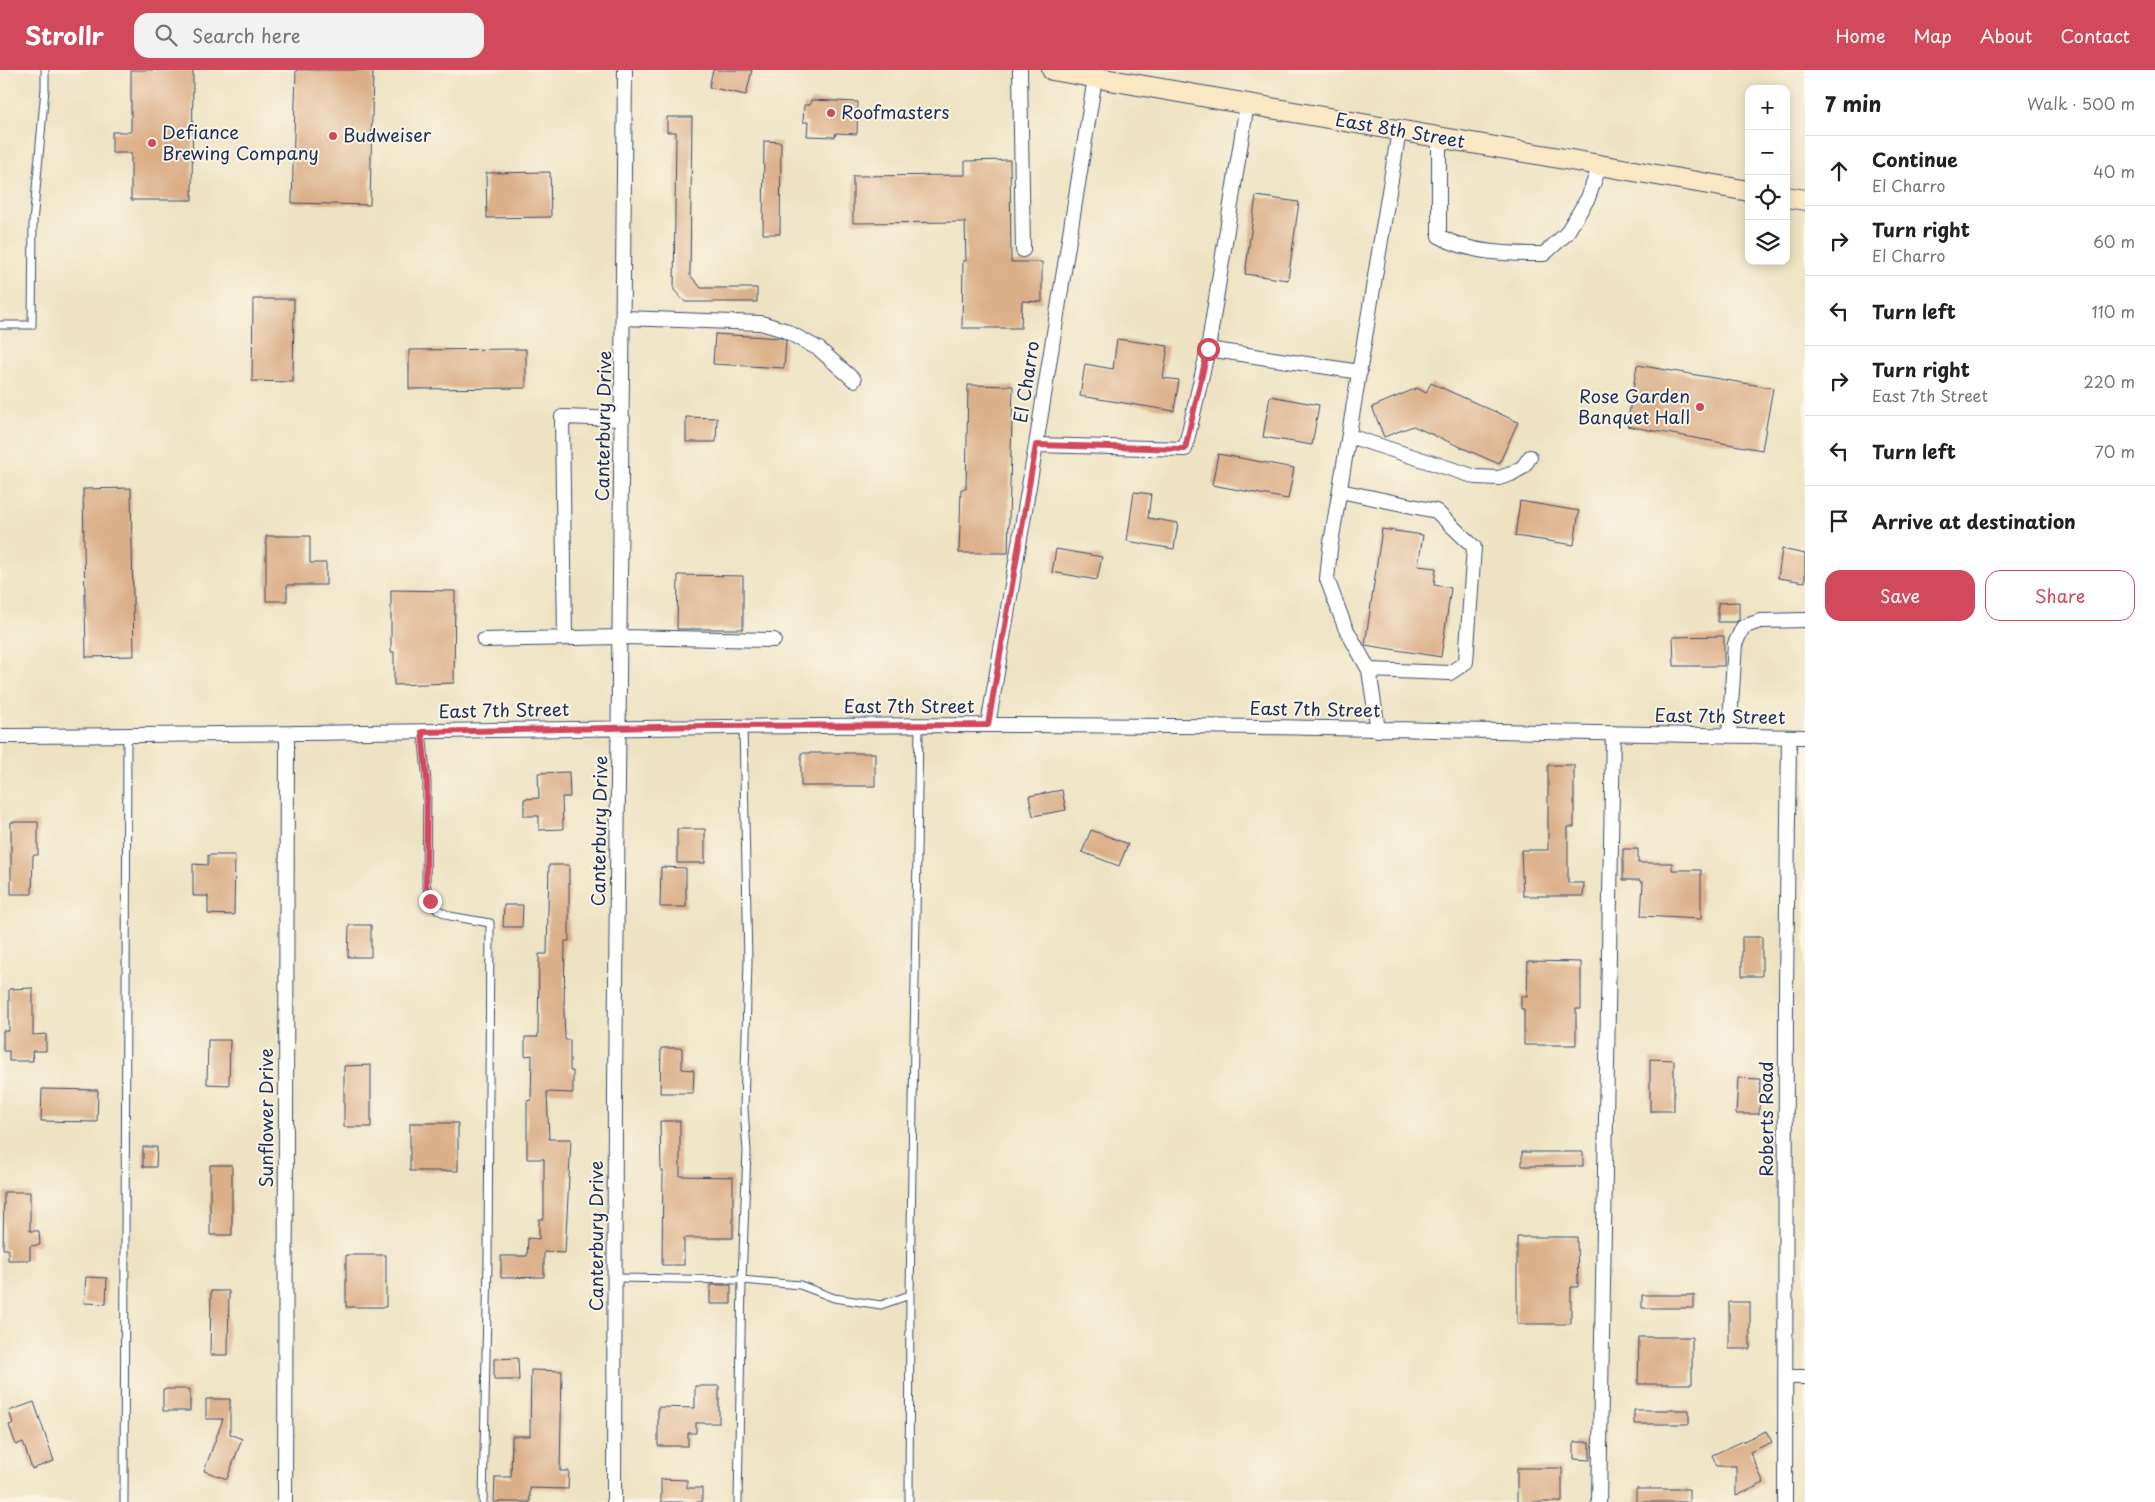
<!DOCTYPE html>
<meta charset="utf-8">
<style>
body{margin:0;font-family:"Playpen Sans",sans-serif;background:#f2f2f2;color:#202124}
.controls{position:absolute;right:15px;top:15px;display:grid;overflow:hidden;border-radius:10px;box-shadow:0 2px 12px #0003}
.controls button{width:45px;height:45px;display:grid;place-items:center;padding:0;border:0;border-bottom:1px solid #e0e0e0;background:#fff;color:#202124;font:25px sans-serif}
.stop{position:absolute;width:15px;height:15px;margin:-11px;border:4px solid #d1495b;border-radius:50%;background:#fff}
.stop.end{background:#d1495b;border-color:#fff;box-shadow:0 1px 5px #0008}
.list{margin:0;padding:0;list-style:none}
h2{display:flex;justify-content:space-between;align-items:center;height:65px;margin:0;padding:0 20px;font-size:21px}
h2 small{font-size:16px;font-weight:400;color:#757577}
.list li{display:grid;grid-template-columns:32px 1fr auto;gap:15px;align-items:center;box-sizing:border-box;height:70px;padding:0 20px;border-top:1px solid #e0e0e0}
.list b{display:block;font-size:19px;white-space:nowrap}
.list p{margin:0;font-size:16px;white-space:nowrap;color:#757577}
.list em{font-size:16px;font-style:normal;color:#757577}
.actions{display:flex;gap:10px;padding:15px 20px}
.actions a{flex:1;padding:11px 0;border:1px solid #d1495b;border-radius:15px;text-align:center;font-size:18px;color:#d1495b}
.actions .main{background:#d1495b;color:#fff}
.icon{flex:none;width:28px;height:28px;fill:none;stroke:currentColor;stroke-width:2;stroke-linecap:round;stroke-linejoin:round}
.map{position:relative;flex:none;width:1805px;height:1432px;overflow:hidden}
header{display:flex;align-items:center;gap:30px;box-sizing:border-box;height:70px;padding:0 25px;background:#d1495b;color:#fff}
header strong{font-size:24px}
nav{display:flex;gap:28px;margin-inline-start:auto;font-size:18px}
.search{width:350px;height:45px;background:#f2f2f2;display:flex;align-items:center;gap:12px;box-sizing:border-box;padding:0 18px;border-radius:15px;color:#757577;font-size:19px}
main{display:flex}
aside{flex:1;background:#fff}
.map>svg:first-child{display:block}
.building{fill:#dbaf88}
.lines{fill:none;stroke-linecap:round;stroke-linejoin:round}
.service-casing{stroke:#3a4a6d;stroke-width:9}
.minor-casing{stroke:#3a4a6d;stroke-width:16}
.secondary-casing{stroke:#3a4a6d;stroke-width:22}
.service{stroke:#fff;stroke-width:7}
.minor{stroke:#fff;stroke-width:14}
.secondary{stroke:#fae7c3;stroke-width:20}
.route{stroke:#d1495b;stroke-width:6}
.poi-dot{fill:#d1495b;stroke:#fcf5e5;stroke-width:2}
.labels{text-anchor:middle;stroke-width:4;stroke-linejoin:round;paint-order:stroke}
.poi-label{font-size:18px;fill:#1b2f5e;stroke:#fcf5e5;text-anchor:start}
.street-label{font-size:18px;fill:#1b2f5e;stroke:#fcf5e5}
</style>
<header>
<strong>Strollr</strong>
<div class="search"><svg class="icon" aria-label="search" viewBox="0 0 24 24"><circle cx="10" cy="10" r="6"/><path d="M15 15l6 6"/></svg>Search here</div>
<nav><a>Home</a><a>Map</a><a>About</a><a>Contact</a></nav>
</header>
<main>
<div class="map">
<svg width="1805" height="1432" viewBox="0 0 1805 1432">
<rect width="100%" height="100%" fill="#fcf5e5"/>
<filter id="ink" filterUnits="userSpaceOnUse"><feTurbulence type="fractalNoise" baseFrequency=".02" numOctaves="2"/><feDisplacementMap in="SourceGraphic" scale="10" xChannelSelector="R" yChannelSelector="G"/><feConvolveMatrix kernelMatrix="1 2 1 2 8 2 1 2 1" color-interpolation-filters="sRGB"/></filter>
<filter id="wash" filterUnits="userSpaceOnUse"><feTurbulence type="fractalNoise" baseFrequency=".0096" numOctaves="4" result="noise"/><feDisplacementMap in="SourceGraphic" scale="20" xChannelSelector="R" yChannelSelector="G"/><feGaussianBlur stdDeviation="1.12" result="paint"/><feColorMatrix in="noise" values="0 0 0 0 0 0 0 0 0 0 0 0 0 0 0 0 0 1.4 0 .05"/><feComposite in="paint" operator="in"/></filter>
<g filter="url(#wash)">
<rect width="100%" height="100%" fill="#ede3c3"/>
<g id="blocks">
<path class="building" d="M131,0H193L192,130H131V83H112V62H131Z
M296,0H373L370,135L292,133Z
M713,0H752L746,25L709,17Z
M811,30L858,32L857,64L836,63L835,67L807,66L808,52H803L804,35H810Z
M667,47H692L690,205L701,218H757V232H685L674,220L676,62H667Z
M764,71L781,72L780,164H763Z
M1010,90L1011,192H1042V232L1022,231L1021,258H962L963,191H966L965,152L853,153V106L965,105V91Z
M550,102L551,147L487,148L486,103Z
M1256,126L1299,132L1288,210L1245,204Z
M253,229H294L293,312L252,311Z
M715,264L781,268L786,271L784,298L713,294Z
M1117,269L1168,276L1163,308L1179,310L1174,341L1080,326L1085,294L1113,299Z
M526,279V318L409,319V280Z
M1637,295L1773,318L1762,380L1627,356Z
M1431,313L1518,352L1499,394L1413,356L1384,367L1372,337L1417,318L1426,323Z
M968,315L1013,316L1008,483H959L961,419H966Z
M1270,326L1319,335L1312,375L1263,367Z
M686,347L717,348L716,372H686Z
M1218,384L1294,398L1288,429L1212,415Z
M131,418L134,586L86,587L83,419Z
M1134,422L1151,424L1148,448L1178,453L1174,479L1127,471Z
M1520,431L1579,441L1574,475L1515,466Z
M1382,459L1423,465L1418,496L1436,498L1434,515L1451,518L1441,587L1365,575Z
M266,466H310V493H326V515H287V531H266Z
M1056,479L1102,487L1097,510L1052,502Z
M1782,479L1805,484V512L1778,508Z
M678,505L743,506V559H677Z
M391,520L455,521L454,613L394,615V582H391Z
M1739,532V549L1736,552H1718V533Z
M1724,566V596H1674L1673,567Z
M801,683H875V716H801Z
M1548,695H1574V757H1568V813H1584L1583,826H1523L1521,780H1548Z
M569,702L570,727H562L563,759L539,760V746H524V729L539,728L538,703Z
M1062,720L1066,740L1033,746L1029,726Z
M11,752H38V785H33L32,824H11Z
M677,759H705V793H677Z
M1091,760L1128,774L1119,796L1082,782Z
M1623,779H1638V793H1672V800H1701V849L1641,846L1643,812H1640V810H1623Z
M208,785H235L234,845L208,844V826H193V794L208,795Z
M549,795H569V871H565L564,942L565,970H570V1001H573V1023L547,1022L549,1069H571L565,1183L544,1182V1207L501,1208V1186H527L528,1168L539,1169V1149H544V1089H527V1031L531,1030L532,985L525,986V967H538L539,884H547Z
M661,797L686,798V837H660Z
M504,835H523L522,857H503Z
M349,855H371V887H348Z
M1742,867H1762V906H1742Z
M1528,891L1581,892V939H1576V975H1524V939H1521V926H1527Z
M33,918V965L46,964V981H32L33,991H9V981H3V961H9V919Z
M208,970H230L229,1015L207,1014Z
M661,978H682V999L694,1000L693,1023H660Z
M1650,989L1674,990V1041H1650Z
M371,995V1057H344V996Z
M1738,1008L1760,1009L1759,1044H1736Z
M42,1019L98,1020L97,1052L41,1051Z
M660,1051H680V1106L733,1107V1168H684V1195H662L663,1101H661Z
M410,1053H458V1101H410Z
M143,1077H157L156,1097H143Z
M1522,1082H1583V1096H1522Z
M210,1095H232V1165H210Z
M4,1122H30V1161H39L40,1175L30,1176V1190H8V1179H3Z
M1517,1167H1577L1578,1217H1571V1254H1517Z
M346,1185H386V1237H346Z
M86,1207L107,1208L106,1234L84,1233Z
M710,1215H731V1234H710Z
M211,1221H229L228,1285H210Z
M1642,1225H1694V1238H1642Z
M1729,1232H1750V1279H1729Z
M1639,1267H1692V1314H1638Z
M518,1288L519,1310H494V1289Z
M531,1300L562,1301L560,1401H569L568,1419L530,1418V1432H494L495,1407H511L512,1366H530Z
M695,1316H719V1353H696V1363H688V1376H658V1337L695,1338Z
M163,1319H190V1341H163Z
M206,1329H230V1364L242,1369L227,1409L204,1401L223,1349H206Z
M34,1332L54,1391L32,1399L23,1372L16,1375L9,1355L13,1354L9,1341Z
M1634,1340H1689V1354H1634Z
M1766,1361L1772,1372L1750,1382L1764,1413L1736,1426V1396H1717L1712,1385Z
M1574,1372H1590V1390L1574,1389Z
M1517,1398H1562V1432H1517Z
M661,1409L687,1410V1418H702V1432H661Z
M1636,1419H1689V1432H1636Z"/>
</g>
</g>
<g filter="url(#ink)">
<use href="#blocks" fill-opacity="0" stroke="#3a4a6d" stroke-width="1"/>
<g class="lines">
<g class="service-casing">
<path id="service" d="M0,255H32L33,153L45,19V0
M422,662L427,712L426,813L430,831L438,840L450,846L490,853L488,1190L483,1432
M616,1208L742,1210L800,1215L834,1228L881,1235L910,1225L919,656
M124,1432L127,666
M738,1432L742,1210L747,1081L744,1039L748,891L743,657
M909,1432L910,1225"/>
</g>
<g class="minor-casing">
<path id="minor" d="M1020,0L1023,180
M1439,67V166C1470,184 1509,184 1544,184L1566,164L1588,128L1600,95
M624,248L761,253L784,260L819,279L854,310
M1208,279L1360,302
M1349,366L1476,407L1499,408L1511,404L1523,397L1530,387
M1036,375L1185,379L1208,279L1247,34
M1340,421L1436,441L1474,477L1466,592L1450,603L1369,600L1345,557L1327,509L1330,479L1399,61
M565,568L562,347L623,349
M484,570L621,567L774,570
M1369,600L1378,660
M988,655L1036,375L1095,8
M0,666C330,665 659,655 989,655C1261,655 1533,662 1805,667
M1729,666L1735,574L1743,557L1760,551L1805,550
M1786,1307H1805
M285,1432L287,664
M614,1432L615,1016L625,0
M1599,1432L1613,663
M1785,1432L1786,921L1789,667"/>
</g>
<g class="secondary-casing">
<path id="secondary" d="M1052,0L1749,121
M1786,127L1805,130"/>
</g>
<use href="#service" class="service"/>
<use href="#minor" class="minor"/>
<use href="#secondary" class="secondary"/>
</g>
</g>
<g class="lines" filter="url(#ink)">
<path class="route" d="M430,831L426,814L427,712L422,662L704,656L988,655L1036,375L1185,379L1208,279"/>
</g>
<g class="poi-dot">
<circle cx="831" cy="43" r="5"/>
<circle cx="333" cy="66" r="5"/>
<circle cx="152" cy="73" r="5"/>
<circle cx="1700" cy="337" r="5"/>
</g>
<g class="labels">
<g class="poi-label">
<text x="841" y="49">Roofmasters</text>
<text x="162" y="69">Defiance<tspan x="162" dy="21">Brewing Company</tspan></text>
<text x="343" y="72">Budweiser</text>
<text x="1690" y="333" text-anchor="end">Rose Garden<tspan x="1690" dy="21">Banquet Hall</tspan></text>
</g>
<g class="street-label">
<text transform="translate(1400 61) rotate(10)" y="6">East 8th Street</text>
<text transform="translate(1027 312) rotate(-81)" y="6">El Charro</text>
<text transform="translate(604 356) rotate(-89)" y="6">Canterbury Drive</text>
<text x="909" y="643">East 7th Street</text>
<text transform="translate(1315 640) rotate(1)" y="6">East 7th Street</text>
<text transform="translate(504 641) rotate(-1)" y="6">East 7th Street</text>
<text transform="translate(1720 647) rotate(1)" y="6">East 7th Street</text>
<text transform="translate(600 761) rotate(-89)" y="6">Canterbury Drive</text>
<text transform="translate(267 1048) rotate(-90)" y="6">Sunflower Drive</text>
<text transform="translate(1767 1049) rotate(-90)" y="6">Roberts Road</text>
<text transform="translate(597 1166) rotate(-90)" y="6">Canterbury Drive</text>
</g>
</g>
</svg>
<div class="controls">
<button>+</button>
<button>−</button>
<button><svg class="icon" aria-label="locate" viewBox="0 0 24 24"><circle cx="12" cy="12" r="6"/><path d="M12 2v4M12 18v4M2 12h4M18 12h4"/></svg></button>
<button><svg class="icon" aria-label="layers" viewBox="0 0 24 24"><path d="M12 4l9 5-9 5-9-5zM3 14l9 5 9-5"/></svg></button>
</div>
<div class="stop" style="left:1208px;top:279px"></div>
<div class="stop end" style="left:430px;top:831px"></div>
</div>
<aside>
<h2>7 min<small>Walk · 500 m</small></h2>
<ul class="list">
<li><svg class="icon" aria-label="ahead" viewBox="0 0 24 24"><path d="M12 20V5M6 11l6-6 6 6"/></svg><div><b>Continue</b><p>El Charro</p></div><em>40 m</em></li>
<li><svg class="icon" aria-label="right" viewBox="0 0 24 24"><path d="M7 20v-9h11M14 6l5 5-5 5"/></svg><div><b>Turn right</b><p>El Charro</p></div><em>60 m</em></li>
<li><svg class="icon" aria-label="left" viewBox="0 0 24 24"><path d="M17 20v-9H6M10 6l-5 5 5 5"/></svg><div><b>Turn left</b></div><em>110 m</em></li>
<li><svg class="icon" aria-label="right" viewBox="0 0 24 24"><path d="M7 20v-9h11M14 6l5 5-5 5"/></svg><div><b>Turn right</b><p>East 7th Street</p></div><em>220 m</em></li>
<li><svg class="icon" aria-label="left" viewBox="0 0 24 24"><path d="M17 20v-9H6M10 6l-5 5 5 5"/></svg><div><b>Turn left</b></div><em>70 m</em></li>
<li><svg class="icon" aria-label="arrive" viewBox="0 0 24 24"><path d="M6 21V4h12l-3 4 3 4H6"/></svg><div><b>Arrive at destination</b></div></li>
</ul>
<div class="actions"><a class="main">Save</a><a>Share</a></div>
</aside>
</main>
